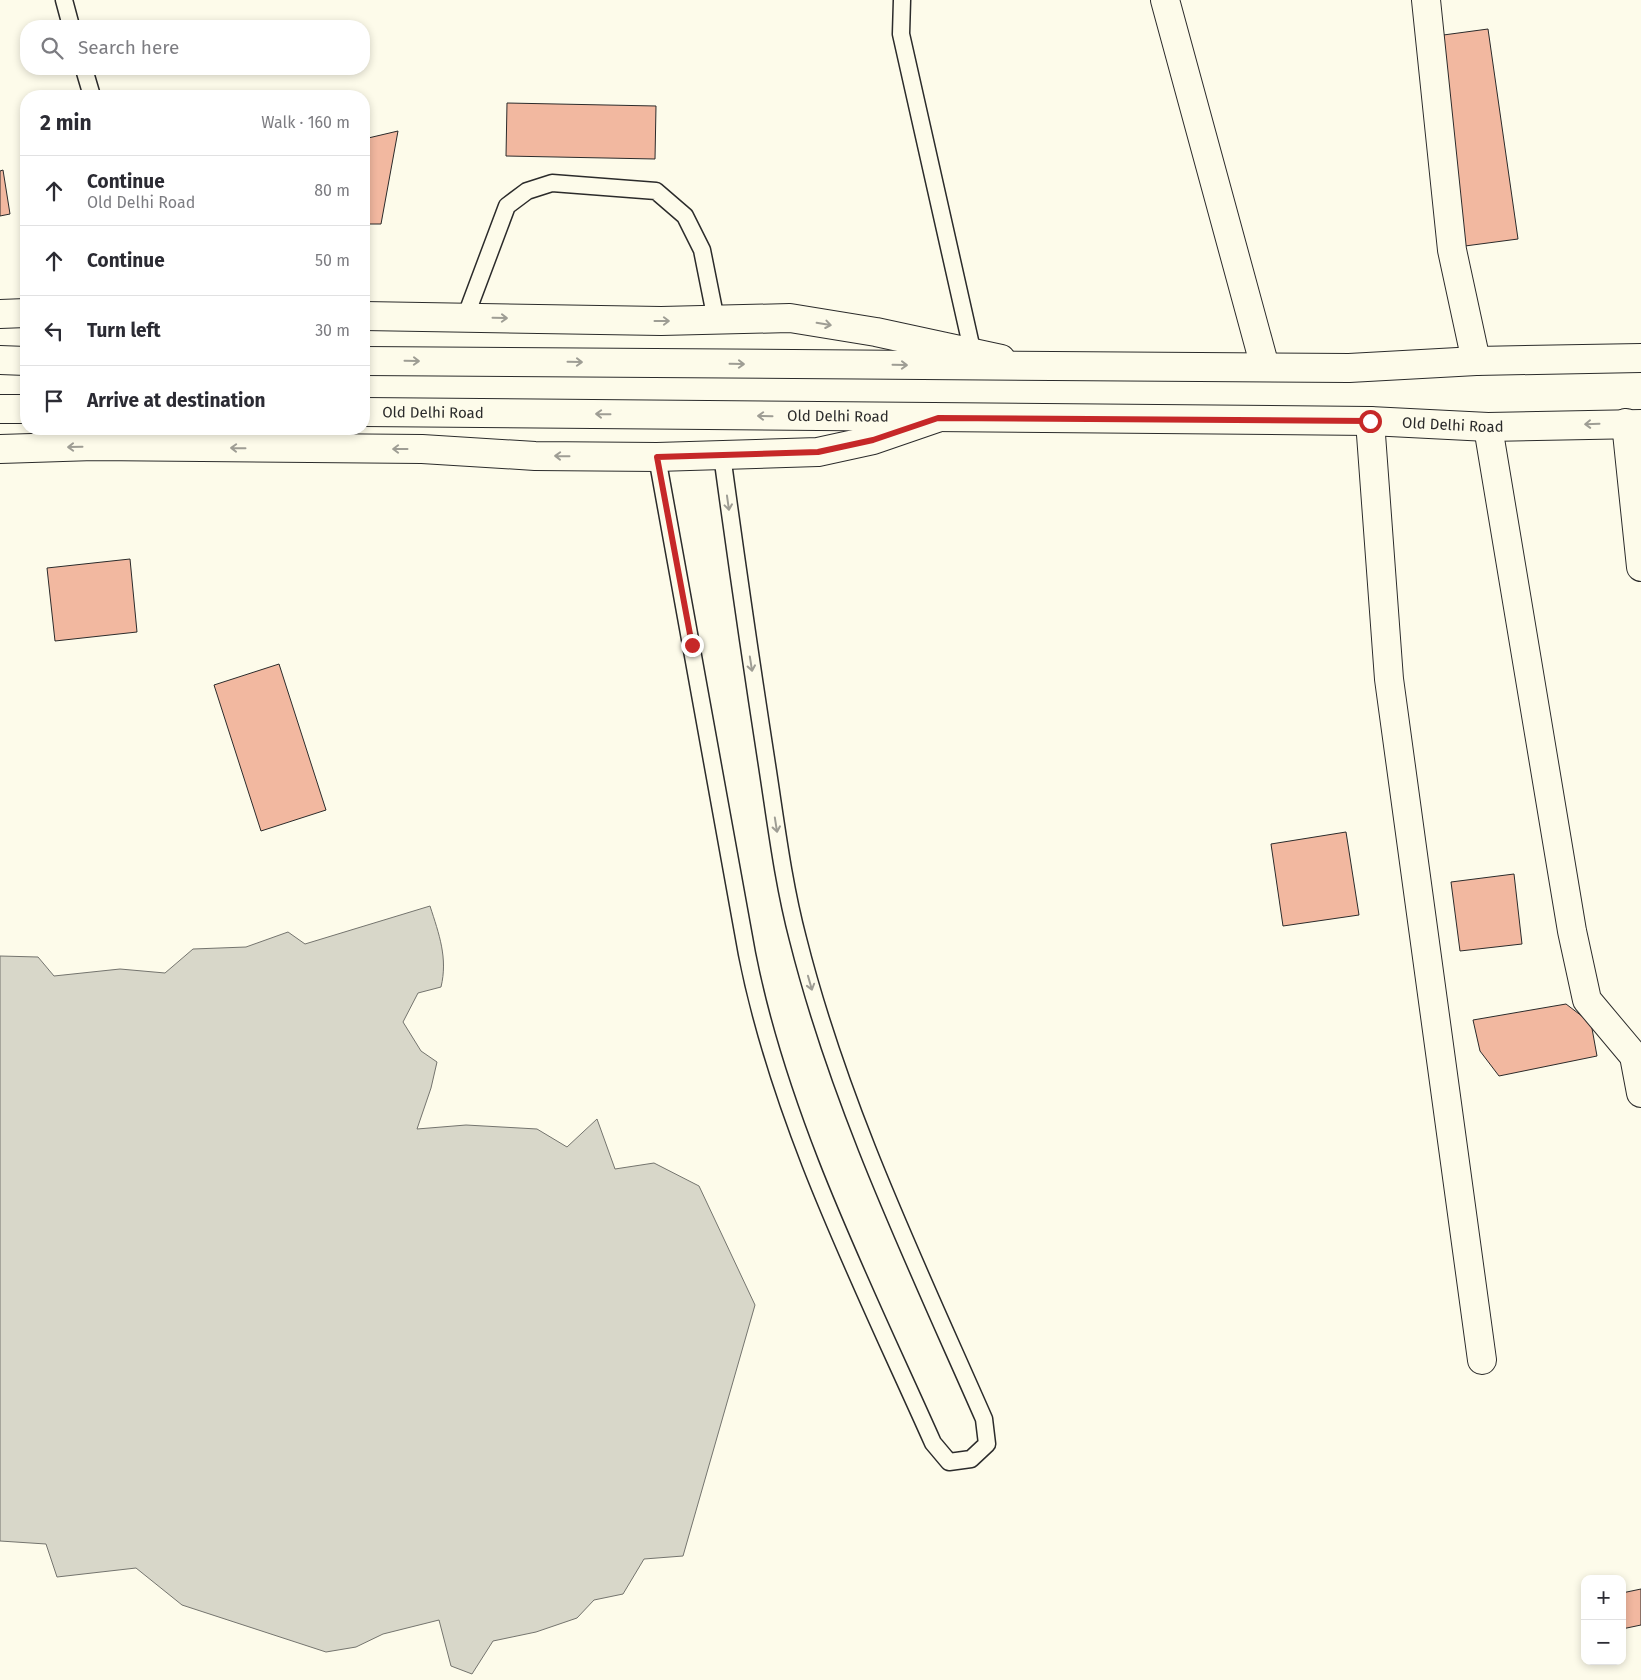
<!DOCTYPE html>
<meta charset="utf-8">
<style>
body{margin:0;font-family:"Fira Sans",sans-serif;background:#f7f7f7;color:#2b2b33}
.controls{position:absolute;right:15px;bottom:15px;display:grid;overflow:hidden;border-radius:10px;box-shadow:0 2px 8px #0003}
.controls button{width:45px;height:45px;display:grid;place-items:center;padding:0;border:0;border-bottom:1px solid #e1e1e2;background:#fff;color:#2b2b33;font:25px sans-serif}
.stop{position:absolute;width:15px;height:15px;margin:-11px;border:4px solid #c62828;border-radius:50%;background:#fff}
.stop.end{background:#c62828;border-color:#fff;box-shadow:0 1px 5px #0008}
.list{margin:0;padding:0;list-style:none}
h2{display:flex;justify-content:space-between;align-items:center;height:65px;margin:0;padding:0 20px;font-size:21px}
h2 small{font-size:16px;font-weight:400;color:#7c7c81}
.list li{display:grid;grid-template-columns:32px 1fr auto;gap:15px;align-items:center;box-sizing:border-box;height:70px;padding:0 20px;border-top:1px solid #e1e1e2}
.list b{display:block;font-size:19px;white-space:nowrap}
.list p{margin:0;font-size:16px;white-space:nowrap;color:#7c7c81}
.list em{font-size:16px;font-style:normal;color:#7c7c81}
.icon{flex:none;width:28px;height:28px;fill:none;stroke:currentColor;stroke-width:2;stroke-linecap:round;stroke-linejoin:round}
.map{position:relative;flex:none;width:1641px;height:1680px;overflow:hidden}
.search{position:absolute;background:#fff;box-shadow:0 2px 8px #0003;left:20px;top:20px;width:350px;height:55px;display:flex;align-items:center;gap:12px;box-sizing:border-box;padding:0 18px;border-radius:20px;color:#7c7c81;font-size:19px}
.panel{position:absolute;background:#fff;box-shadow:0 2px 8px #0003;left:20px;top:90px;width:350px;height:345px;border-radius:20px}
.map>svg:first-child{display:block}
.water{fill:#d8d7c9;stroke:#74746e}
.building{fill:#f2b8a0;stroke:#2b2b2b}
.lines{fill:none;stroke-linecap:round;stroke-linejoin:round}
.lane-casing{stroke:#2b2b2b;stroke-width:19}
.street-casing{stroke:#2b2b2b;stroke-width:30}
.secondary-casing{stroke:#2b2b2b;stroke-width:30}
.primary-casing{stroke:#2b2b2b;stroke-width:30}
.lane{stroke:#fdfbea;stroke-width:16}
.street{stroke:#fdfbea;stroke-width:28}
.secondary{stroke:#fdfbea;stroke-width:28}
.primary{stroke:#fdfbea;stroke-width:28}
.oneway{stroke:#9e9d94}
.route{stroke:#c62828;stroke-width:6}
.labels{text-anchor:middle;stroke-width:4;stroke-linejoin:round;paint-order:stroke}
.street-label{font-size:15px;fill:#2b2b2b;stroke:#fdfbea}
</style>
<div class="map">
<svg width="1641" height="1680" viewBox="0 0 1641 1680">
<rect width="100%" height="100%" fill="#fdfbea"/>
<path class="water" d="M430,906C439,934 448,958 441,987L418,993L403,1022L421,1051L437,1062L431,1088L417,1129L466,1125L537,1129L567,1147L597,1119L615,1169L654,1163L699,1186L755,1305L683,1556L644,1559L623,1594L594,1600L577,1618L536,1632L493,1641L472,1674L451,1666L439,1620L383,1634L356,1647L326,1652L182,1605L136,1568L57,1577L46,1544L0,1541V956L38,957L54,976L120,969L165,973L193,949L246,947L288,932L305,944Z"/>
<path class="building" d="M1488,29L1518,239L1465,246L1436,36Z
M507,103L656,106L655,159L506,156Z
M398,131L381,224H364V139Z
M3,170L10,214L0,216V171Z
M130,559L137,632L55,641L47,568Z
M279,664L326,810L261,831L214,685Z
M1346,832L1359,915L1283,926L1271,844Z
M1514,874L1522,944L1460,951L1451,882Z
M1566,1004L1591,1023L1597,1056L1499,1076L1480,1051L1473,1020Z
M1641,1589V1625L1622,1629V1593Z"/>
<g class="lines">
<g class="lane-casing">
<path id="lane" d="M64,0L71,26
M902,0L901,34L973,354
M84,69L92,96
M465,318L507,206L527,191L552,183L656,191L685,216L702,250L716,320
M657,457L747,954C780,1122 863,1286 933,1443L949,1462L971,1459L987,1444L984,1419C915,1262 840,1106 798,939C783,882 776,823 767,765C751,662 736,558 722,455"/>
</g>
<g class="street-casing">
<path id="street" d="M1165,0L1265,367
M1426,0L1452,250L1476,361
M1370,421L1389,679L1482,1360
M1626,423L1641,567
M1488,427L1572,931L1587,1000L1634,1056L1641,1093"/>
</g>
<g class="secondary-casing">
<path id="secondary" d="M0,314L26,313
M364,316L661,321L790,318L876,332L1001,359
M0,449L94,446L422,449L535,456L657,457L818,452L873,440L937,418"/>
</g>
<g class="primary-casing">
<g id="primary">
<path d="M0,360L26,361"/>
<path d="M364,361L1349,368L1476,361L1641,358"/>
<path d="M0,409H26"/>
<path id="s1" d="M364,412L1370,421L1488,427L1641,424"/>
</g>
</g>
<use href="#lane" class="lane"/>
<use href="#street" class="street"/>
<use href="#secondary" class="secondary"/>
<use href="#primary" class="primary"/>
</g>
<defs><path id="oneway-shaft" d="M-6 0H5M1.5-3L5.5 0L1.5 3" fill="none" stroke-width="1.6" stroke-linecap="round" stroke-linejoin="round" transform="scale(1.25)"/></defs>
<g class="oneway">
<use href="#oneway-shaft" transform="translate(500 318) rotate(1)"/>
<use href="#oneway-shaft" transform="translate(662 321)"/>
<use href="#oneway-shaft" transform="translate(824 324) rotate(9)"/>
<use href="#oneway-shaft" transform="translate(412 361) rotate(1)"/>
<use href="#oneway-shaft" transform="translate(575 362) rotate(1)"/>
<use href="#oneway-shaft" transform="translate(737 364) rotate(1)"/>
<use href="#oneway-shaft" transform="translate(900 365) rotate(1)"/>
<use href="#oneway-shaft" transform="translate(603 414) rotate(-179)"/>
<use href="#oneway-shaft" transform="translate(765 416) rotate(-179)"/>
<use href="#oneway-shaft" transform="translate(1592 424) rotate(178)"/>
<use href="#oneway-shaft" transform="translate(75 447) rotate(179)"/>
<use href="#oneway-shaft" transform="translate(238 448) rotate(-179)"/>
<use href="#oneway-shaft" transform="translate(400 449) rotate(-180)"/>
<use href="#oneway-shaft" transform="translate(562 456) rotate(-179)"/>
<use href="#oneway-shaft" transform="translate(728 503) rotate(82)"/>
<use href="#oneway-shaft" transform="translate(751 664) rotate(81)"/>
<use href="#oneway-shaft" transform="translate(776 825) rotate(81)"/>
<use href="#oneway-shaft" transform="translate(810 983) rotate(74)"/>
</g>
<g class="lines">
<path class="route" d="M692,645L657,457L818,452L873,440L938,418L1370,421"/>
</g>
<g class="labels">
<g class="street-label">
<text dy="5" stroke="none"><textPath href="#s1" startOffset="69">Old Delhi Road</textPath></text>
<text dy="5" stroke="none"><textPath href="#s1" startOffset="474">Old Delhi Road</textPath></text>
<text dy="5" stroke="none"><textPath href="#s1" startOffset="1089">Old Delhi Road</textPath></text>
</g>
</g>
</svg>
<div class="controls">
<button>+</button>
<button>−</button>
</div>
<div class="stop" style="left:1370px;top:421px"></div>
<div class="stop end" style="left:692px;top:645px"></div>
<div class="search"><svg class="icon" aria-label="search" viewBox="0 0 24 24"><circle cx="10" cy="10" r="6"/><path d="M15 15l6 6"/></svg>Search here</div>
<section class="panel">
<h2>2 min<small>Walk · 160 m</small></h2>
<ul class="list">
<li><svg class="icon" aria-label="ahead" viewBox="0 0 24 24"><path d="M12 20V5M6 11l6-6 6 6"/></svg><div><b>Continue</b><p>Old Delhi Road</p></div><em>80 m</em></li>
<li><svg class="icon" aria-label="ahead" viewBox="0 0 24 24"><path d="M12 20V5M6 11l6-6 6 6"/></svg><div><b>Continue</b></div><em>50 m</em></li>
<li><svg class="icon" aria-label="left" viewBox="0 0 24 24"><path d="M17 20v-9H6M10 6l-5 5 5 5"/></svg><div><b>Turn left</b></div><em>30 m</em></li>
<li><svg class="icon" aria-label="arrive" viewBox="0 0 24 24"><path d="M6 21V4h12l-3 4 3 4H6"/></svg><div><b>Arrive at destination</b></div></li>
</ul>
</section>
</div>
